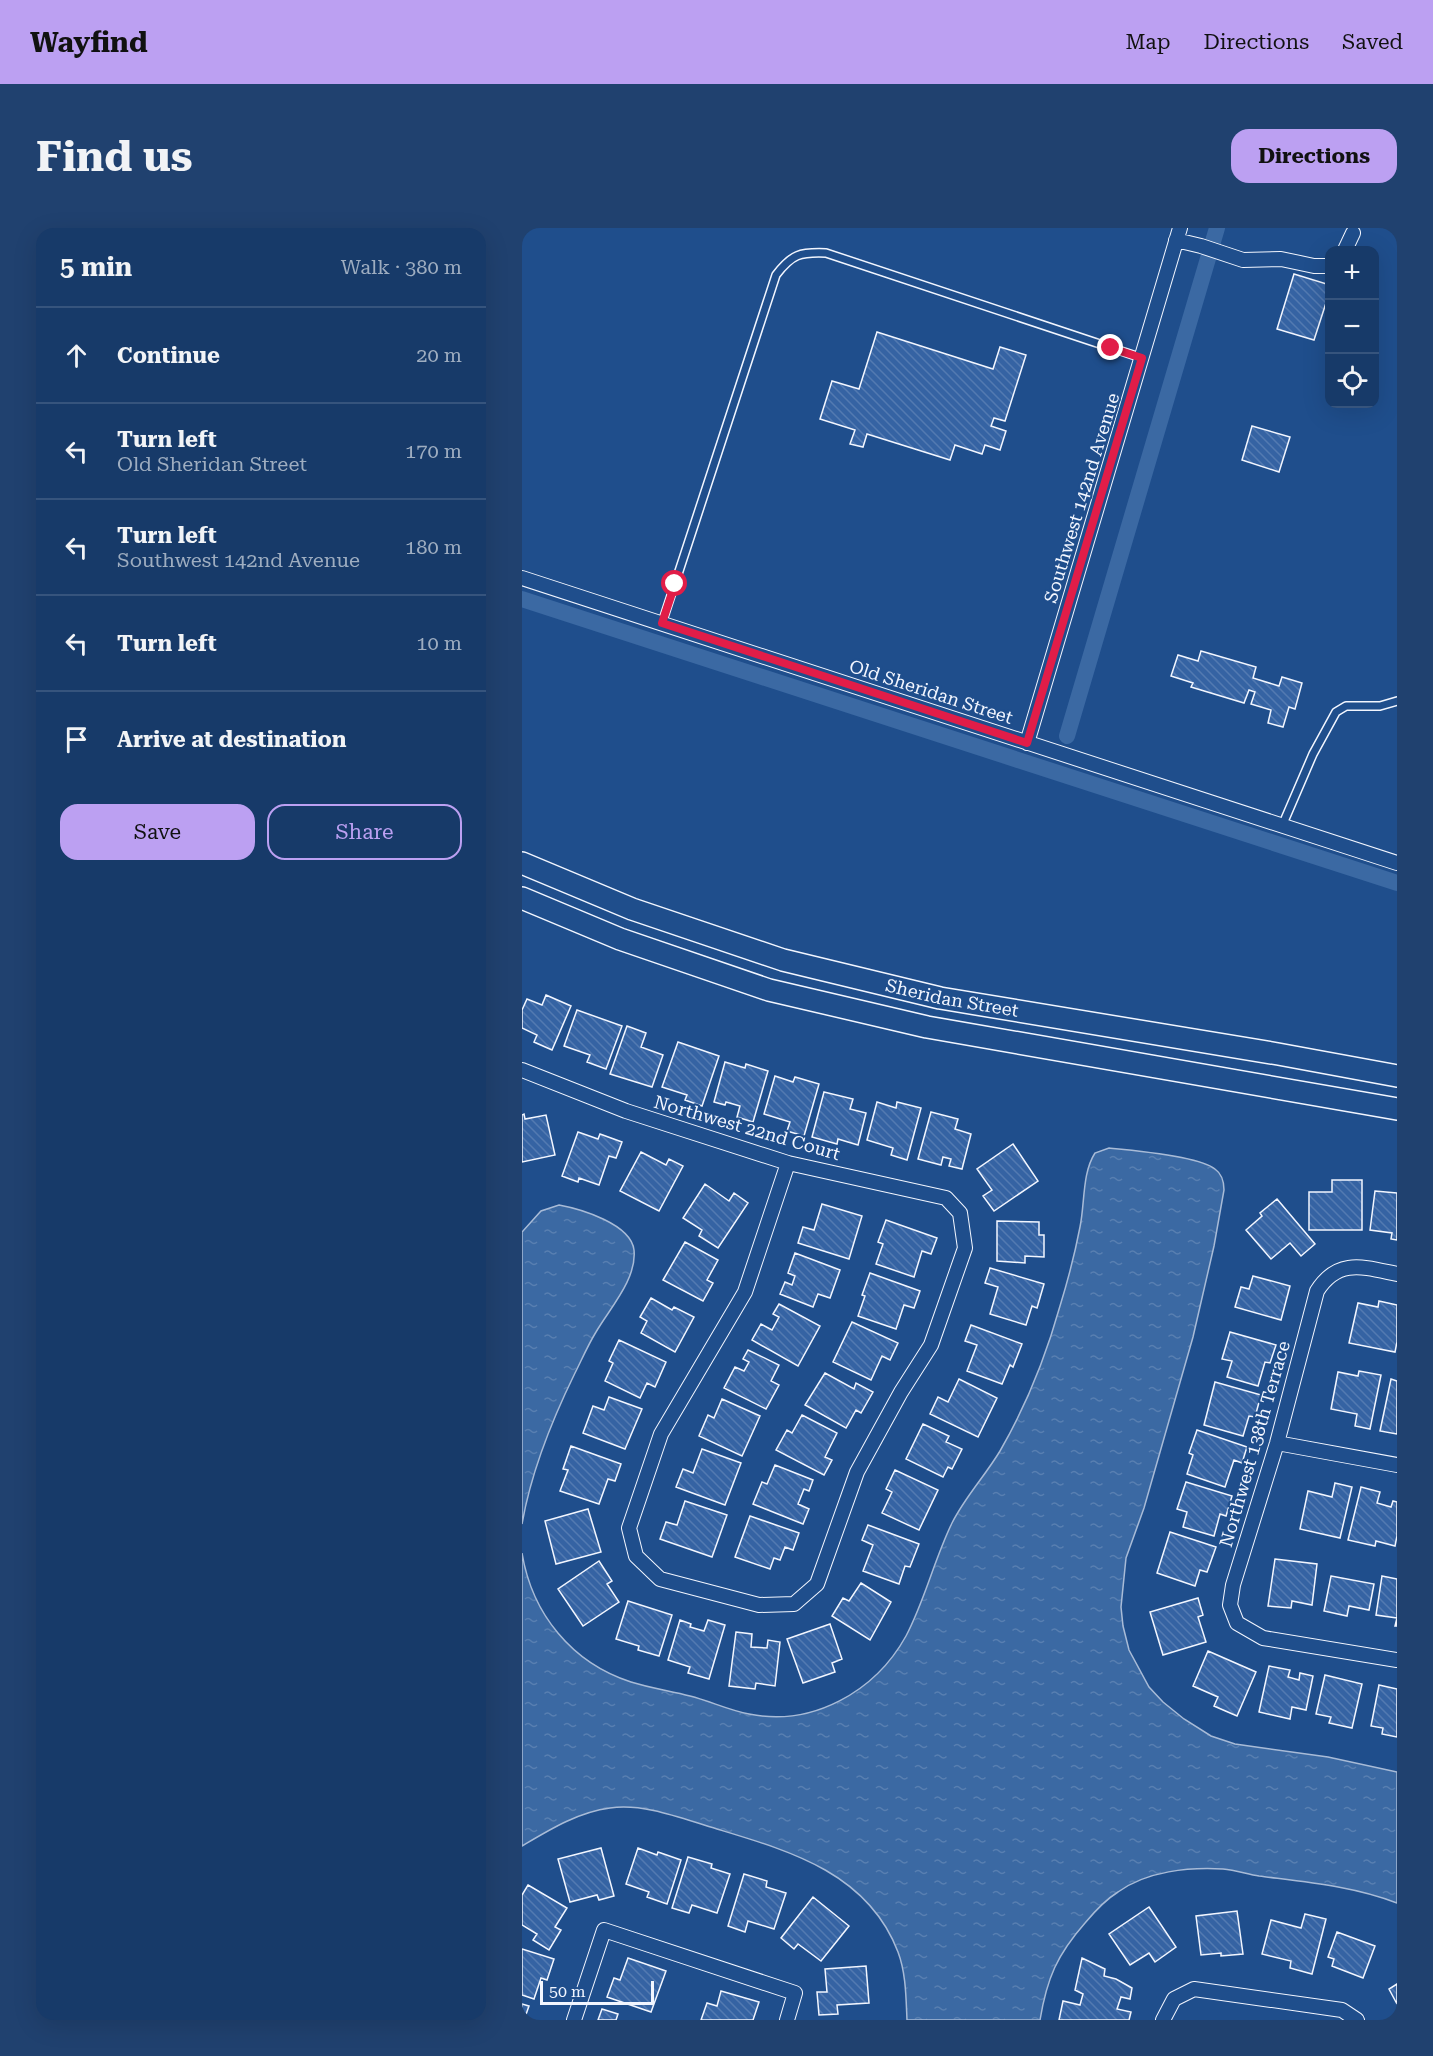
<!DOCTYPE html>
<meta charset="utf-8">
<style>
body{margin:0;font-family:"Roboto Serif",serif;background:#20416f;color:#f1f3f6}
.controls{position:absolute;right:18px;top:18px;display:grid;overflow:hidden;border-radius:12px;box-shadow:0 6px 24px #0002}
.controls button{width:54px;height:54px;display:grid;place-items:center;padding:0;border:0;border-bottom:2px solid #36547d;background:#173a69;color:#f1f3f6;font:30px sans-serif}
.scale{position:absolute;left:18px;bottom:15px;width:114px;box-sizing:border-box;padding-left:6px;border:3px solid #f2f6ff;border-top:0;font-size:16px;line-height:21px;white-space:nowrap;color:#f2f6ff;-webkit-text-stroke:4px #1f4e8c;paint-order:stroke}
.stop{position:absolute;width:18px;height:18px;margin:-14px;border:4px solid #e11d48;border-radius:50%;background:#fff}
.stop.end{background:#e11d48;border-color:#fff;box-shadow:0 2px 6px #0008}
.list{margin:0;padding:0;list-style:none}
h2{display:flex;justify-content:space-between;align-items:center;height:78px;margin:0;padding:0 24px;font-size:26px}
h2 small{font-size:20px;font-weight:400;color:#9eadc0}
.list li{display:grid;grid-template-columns:39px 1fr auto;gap:18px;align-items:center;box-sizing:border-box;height:96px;padding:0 24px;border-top:2px solid #36547d}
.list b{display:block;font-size:22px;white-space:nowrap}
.list p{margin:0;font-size:20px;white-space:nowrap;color:#9eadc0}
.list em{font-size:20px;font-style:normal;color:#9eadc0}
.actions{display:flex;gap:12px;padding:18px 24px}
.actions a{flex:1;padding:14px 0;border:2px solid #bca0f2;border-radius:18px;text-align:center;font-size:21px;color:#bca0f2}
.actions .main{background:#bca0f2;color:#111}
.icon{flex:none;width:33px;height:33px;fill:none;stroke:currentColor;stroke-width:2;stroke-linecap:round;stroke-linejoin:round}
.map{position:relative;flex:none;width:875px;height:1792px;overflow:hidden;border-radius:18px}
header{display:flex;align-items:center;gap:36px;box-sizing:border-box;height:84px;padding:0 30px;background:#bca0f2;color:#111}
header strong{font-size:28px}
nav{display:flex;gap:33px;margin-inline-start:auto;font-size:21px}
.intro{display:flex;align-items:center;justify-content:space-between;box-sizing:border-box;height:144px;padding:0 36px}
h1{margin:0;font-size:42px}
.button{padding:15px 27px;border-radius:18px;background:#bca0f2;color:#111;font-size:21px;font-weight:700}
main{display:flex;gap:36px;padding:0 36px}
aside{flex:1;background:#173a69;border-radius:18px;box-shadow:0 6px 24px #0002}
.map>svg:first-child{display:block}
.water{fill:url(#water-ripples);stroke:#a8bbd7;stroke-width:1.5}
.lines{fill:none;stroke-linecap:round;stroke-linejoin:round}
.canal{stroke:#3b69a3;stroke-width:16}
.building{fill:url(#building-back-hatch);stroke:#f2f6ff;stroke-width:1.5}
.lane-casing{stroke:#f2f6ff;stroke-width:10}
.street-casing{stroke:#f2f6ff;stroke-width:16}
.primary-casing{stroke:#f2f6ff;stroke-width:24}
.lane{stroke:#1f4e8c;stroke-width:7}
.street{stroke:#1f4e8c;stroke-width:14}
.primary{stroke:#1f4e8c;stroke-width:21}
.route{stroke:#e11d48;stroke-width:8}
.labels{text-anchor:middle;stroke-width:4.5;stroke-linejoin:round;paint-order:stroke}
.street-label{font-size:18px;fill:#f2f6ff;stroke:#1f4e8c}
</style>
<header>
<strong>Wayfind</strong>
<nav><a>Map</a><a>Directions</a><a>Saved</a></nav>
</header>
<div class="intro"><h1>Find us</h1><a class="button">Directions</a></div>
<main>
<aside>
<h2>5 min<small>Walk · 380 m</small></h2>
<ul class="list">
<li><svg class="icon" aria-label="ahead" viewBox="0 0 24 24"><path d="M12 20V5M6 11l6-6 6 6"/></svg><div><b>Continue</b></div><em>20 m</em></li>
<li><svg class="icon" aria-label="left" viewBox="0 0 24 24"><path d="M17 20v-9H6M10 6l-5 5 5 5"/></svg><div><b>Turn left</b><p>Old Sheridan Street</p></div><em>170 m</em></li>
<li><svg class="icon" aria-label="left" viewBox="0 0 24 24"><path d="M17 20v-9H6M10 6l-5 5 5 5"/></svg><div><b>Turn left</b><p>Southwest 142nd Avenue</p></div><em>180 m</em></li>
<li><svg class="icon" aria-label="left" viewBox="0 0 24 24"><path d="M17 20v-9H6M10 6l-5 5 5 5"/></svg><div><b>Turn left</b></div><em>10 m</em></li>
<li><svg class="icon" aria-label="arrive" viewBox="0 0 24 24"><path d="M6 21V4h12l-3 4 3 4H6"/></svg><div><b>Arrive at destination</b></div></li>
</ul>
<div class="actions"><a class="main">Save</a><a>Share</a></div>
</aside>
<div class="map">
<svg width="875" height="1792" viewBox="0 0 875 1792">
<defs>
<pattern id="water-ripples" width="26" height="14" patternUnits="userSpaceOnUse" patternTransform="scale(1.5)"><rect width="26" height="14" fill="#3b69a3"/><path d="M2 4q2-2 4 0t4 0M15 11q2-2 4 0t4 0" fill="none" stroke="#587fb1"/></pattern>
<pattern id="building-back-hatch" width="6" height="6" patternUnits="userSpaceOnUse" patternTransform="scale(1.5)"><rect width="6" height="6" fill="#3563a3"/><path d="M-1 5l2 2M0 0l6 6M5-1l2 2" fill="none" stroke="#537ab1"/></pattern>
</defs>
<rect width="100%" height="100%" fill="#1f4e8c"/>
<path class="water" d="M587,920C609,922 678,928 693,941C700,946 702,954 702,962L692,1018L671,1109L622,1280L604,1330L599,1379L601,1398L607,1422L627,1459L641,1474L662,1491L689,1508L713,1516L806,1529L875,1544V1675C831,1658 784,1654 737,1648C725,1646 713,1642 701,1641C667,1639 625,1643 596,1664C583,1672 573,1683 563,1695C535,1727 525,1750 518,1792H385C384,1770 384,1745 376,1724C346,1645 268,1623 195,1601C161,1591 123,1575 88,1580C56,1584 27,1602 0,1618V1325C10,1386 50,1435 109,1454C128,1460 149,1463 168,1468C188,1473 206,1482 227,1486C290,1499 353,1464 384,1408C403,1372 412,1332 430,1295C443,1269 463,1248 478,1223C504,1178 524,1128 538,1078C546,1052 553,1025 558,999C563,975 560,945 573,925Z
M37,977C59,981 109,996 112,1022C115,1051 88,1080 74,1104C66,1117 60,1131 53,1145C30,1192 9,1244 0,1296V1004L19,983Z"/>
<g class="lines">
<path class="canal" d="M0,371L875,655
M545,508L695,0"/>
</g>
<path class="building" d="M772,46L808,57V76L804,75L792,112L755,101Z
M355,104L471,141L478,119L504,127L483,193L472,190L469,198L484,203L478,222L463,217L460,226L433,217L428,232L345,206L341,219L328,216L333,202L298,191L310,153L337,161Z
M730,198L768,209L757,244L720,232Z
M679,423L734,439L731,450L757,458L760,449L780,455L773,481L767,479L761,499L746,495L749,482L729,476L733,464L727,462L722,475L669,459L671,455L649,448L656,427L676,433Z
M24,767L49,778L30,822L12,814L15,807L0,800V782L5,771L20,777Z
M55,782L100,798L84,841L65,834L68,827L42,818Z
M105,798L124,805L119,819L141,827L130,859L88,846Z
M156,814L197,828L180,878L163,872L165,867L140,859Z
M203,834L223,840L224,836L246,843L231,894L215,889L218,878L204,874L203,877L192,874Z
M253,848L271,854L273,849L297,856L282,908L265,903L268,894L242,886Z
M302,864L331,871L328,881L344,885L336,917L316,911L315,916L290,909Z
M355,874L374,880L375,874L399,880L385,932L369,927L371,920L345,912Z
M409,884L436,891L433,901L449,906L440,941L427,938L429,931L421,929L419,937L396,931Z
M2,886L3,891L24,887L33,927L0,934V887Z
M56,904L76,911L78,906L100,914L94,930L87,928L77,957L57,950L56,954L40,948Z
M491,916L516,953L472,983L461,968L470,962L455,941Z
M119,924L144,937L147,931L161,938L137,983L98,963Z
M810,952H840V1002H787V964H810Z
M183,956L207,973L212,965L226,975L196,1020L177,1008L180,1002L161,990Z
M853,963L875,965V1012L869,1011L870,1005L848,1002Z
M755,971L793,1016L779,1028L768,1015L749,1031L724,1002L740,988L738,985Z
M300,976L340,988L327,1031L276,1015L281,999L292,1002Z
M364,992L415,1010L409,1026L400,1023L392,1049L354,1036L361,1016L356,1014Z
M475,993L517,994V1007H522V1029L503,1028V1035L475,1033Z
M163,1014L196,1032L185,1052L191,1055L181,1073L141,1052Z
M273,1025L318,1042L308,1070L296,1066L291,1079L258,1066L263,1054L270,1057L273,1048L266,1045Z
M468,1040L522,1056L515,1080L510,1078L504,1097L468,1086L476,1059L463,1055Z
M348,1045L398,1063L392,1080L382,1077L374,1101L336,1088L343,1068L340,1067Z
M731,1048L768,1058L759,1092L713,1079L719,1059L727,1061Z
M129,1070L150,1082L152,1079L172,1089L153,1124L119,1105L125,1093L118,1089Z
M857,1073L875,1077V1114L873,1124L827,1115L836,1075L856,1079Z
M257,1076L298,1098L276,1138L230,1112L239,1096L250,1102L257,1089L251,1086Z
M330,1094L376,1115L368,1132L360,1128L349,1152L311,1134Z
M449,1097L500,1116L491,1139L488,1137L480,1156L445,1143L455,1117L443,1113Z
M708,1104L754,1117L748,1135L743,1134L736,1158L705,1149L710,1133L700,1131Z
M97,1112L144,1134L133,1159L125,1155L118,1170L83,1153L91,1135L87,1133Z
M226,1122L257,1137L249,1153L257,1157L244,1181L202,1160L213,1139L222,1143L227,1134L221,1131Z
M837,1143L859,1147L848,1201L833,1198L835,1186L809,1181L816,1144L836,1148Z
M303,1145L332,1161L334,1155L351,1164L339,1185L334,1182L324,1200L283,1177Z
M437,1151L475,1170L456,1209L408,1186L416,1169L426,1174Z
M869,1151L875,1153V1206L858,1203Z
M693,1154L739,1167L733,1189L727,1188L721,1208L682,1197Z
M87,1169L120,1181L103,1221L61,1205L71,1178L82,1182Z
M200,1171L238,1188L220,1228L177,1208L186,1187L192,1190Z
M280,1187L315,1205L303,1229L310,1232L302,1247L254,1222L265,1202L270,1205Z
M401,1196L427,1208L424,1214L440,1221L430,1241L426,1239L421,1249L384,1231Z
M675,1202L725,1219L720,1235L712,1232L703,1259L665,1246L671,1227L667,1225Z
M49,1218L99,1236L93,1253L86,1251L77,1276L38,1263L46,1242L41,1241Z
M180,1221L219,1235L203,1277L154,1259L161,1241L171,1245Z
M253,1237L291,1252L287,1263L282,1261L276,1276L287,1281L281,1296L231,1276L240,1254L245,1256Z
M373,1242L416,1262L397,1302L360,1285L370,1264L364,1261Z
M664,1254L710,1268L704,1288L698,1286L692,1308L661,1299L665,1284L655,1281Z
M813,1255L830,1259L818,1310L778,1301L786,1263L810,1269Z
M839,1259L858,1264L855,1275L869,1279L871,1273L875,1274V1308L873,1318L854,1313L853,1318L826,1312Z
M163,1273L205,1287L190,1329L138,1311L144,1294L155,1297Z
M66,1281L79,1324L34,1336L23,1293Z
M228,1288L277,1305L271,1322L263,1319L258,1332L252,1330L248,1341L213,1329Z
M346,1297L397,1316L388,1339L383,1338L377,1356L341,1343L351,1317L340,1312Z
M648,1304L694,1319L685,1344L678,1342L673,1358L635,1345Z
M753,1331L795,1336L790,1377L770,1373L769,1380L746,1378Z
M77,1333L90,1353L85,1356L97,1374L61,1398L36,1361Z
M809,1348L852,1356L847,1382L827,1378L825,1388L802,1383Z
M860,1348L875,1351V1398H873L875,1390L854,1387Z
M339,1355L369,1374L348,1412L310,1388L321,1370L327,1373Z
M676,1370L681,1387L676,1389L684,1414L641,1427L628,1384Z
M106,1373L150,1387L137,1428L116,1422L117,1418L94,1411Z
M158,1392L169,1396L168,1399L182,1403L186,1392L203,1397L187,1451L166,1445L168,1439L146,1432Z
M308,1396L320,1431L310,1435L313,1444L281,1455L265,1411Z
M214,1404L230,1406L229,1419L245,1420L246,1412L258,1414L253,1458L234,1455L233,1461L207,1458Z
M686,1423L734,1444L715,1488L692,1478L696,1469L671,1458Z
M747,1438L768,1442L766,1449L777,1452L778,1445L791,1448L784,1482L770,1479L768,1491L737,1484Z
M803,1447L840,1456L830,1500L807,1495L809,1489L794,1486Z
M857,1457L875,1461V1509L860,1506L861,1500L849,1498Z
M79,1620L92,1668L77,1672L75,1667L48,1674L36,1631Z
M116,1620L135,1627L136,1624L159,1632L145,1676L125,1669L127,1664L104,1656Z
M166,1629L190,1636L189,1640L208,1646L195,1685L170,1677L167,1685L150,1680Z
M222,1646L245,1653L244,1659L264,1665L252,1701L226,1693L223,1704L206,1698Z
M6,1657L45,1680L33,1699L39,1702L27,1722L11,1712L15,1706L0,1697V1667Z
M291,1669L327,1698L299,1733L276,1716L272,1721L259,1710Z
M627,1679L654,1719L633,1734L627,1725L608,1737L587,1706Z
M715,1683L721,1726L699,1728V1725L679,1727L674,1688Z
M783,1686L804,1691L790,1746L768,1740L769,1733L740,1726L749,1692L779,1700Z
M815,1704L853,1718L841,1750L810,1738L812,1731L806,1729Z
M0,1721L32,1731L25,1752L19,1750L12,1771L0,1767Z
M106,1730L144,1743L129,1784L85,1769L92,1750L98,1752Z
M560,1730L583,1741L582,1748L594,1751L610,1760L608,1771L599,1769L595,1781L609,1784L607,1792H537L541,1773L558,1777L561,1766L553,1762Z
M344,1738L347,1775L315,1777L316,1786L297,1787L295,1764H305L303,1741Z
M875,1756V1776L867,1761Z
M199,1763L237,1774L231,1792H179L185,1775L195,1778Z
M0,1776L7,1778L2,1792H0Z
M80,1781L96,1786L94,1792H76Z"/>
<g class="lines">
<g class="lane-casing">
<path id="lane" d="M140,395L254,47C270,26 278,24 304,25L620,130
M760,598L791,526L814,484L824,478H858L875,473"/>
</g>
<g class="street-casing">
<path id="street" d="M654,12L679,18L721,32L759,31L792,38H808
M823,22L831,5
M0,350L875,635
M505,515L658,0
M0,842L104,883L266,935L424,970L438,985L443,1020L409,1117L379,1164L335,1244L295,1356L272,1376L237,1377L138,1351L114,1328L107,1300L139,1206L223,1064L266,935
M875,1046C841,1039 816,1030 795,1063L755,1215L711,1357L708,1377L715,1395L741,1410L875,1432
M755,1215L875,1237
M52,1792L82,1702L273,1765L265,1792
M641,1792L652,1771L672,1761L820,1782L835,1792"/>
</g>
<g class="primary-casing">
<g id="primary">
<path id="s1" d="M0,635L110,681L261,732L418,770L756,826L875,848"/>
<path d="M0,670L98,711L247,762L405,799L875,881"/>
</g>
</g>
<use href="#lane" class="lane"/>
<use href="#street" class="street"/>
<use href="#primary" class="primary"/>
</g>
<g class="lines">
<path class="route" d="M153,356L140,395L505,515L620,130L589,120"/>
</g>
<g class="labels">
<g class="street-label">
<text transform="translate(560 270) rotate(-73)" y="6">Southwest 142nd Avenue</text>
<text transform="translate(409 464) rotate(18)" y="6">Old Sheridan Street</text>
<text dy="6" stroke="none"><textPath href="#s1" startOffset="452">Sheridan Street</textPath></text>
<text transform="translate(225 900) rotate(16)" y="6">Northwest 22nd Court</text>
<text transform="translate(733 1216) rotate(-74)" y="6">Northwest 138th Terrace</text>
</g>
</g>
</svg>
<div class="controls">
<button>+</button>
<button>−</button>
<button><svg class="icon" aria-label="locate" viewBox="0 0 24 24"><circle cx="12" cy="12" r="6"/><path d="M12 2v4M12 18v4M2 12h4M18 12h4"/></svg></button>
</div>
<div class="scale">50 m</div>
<div class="stop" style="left:153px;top:356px"></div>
<div class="stop end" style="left:589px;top:120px"></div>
</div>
</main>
